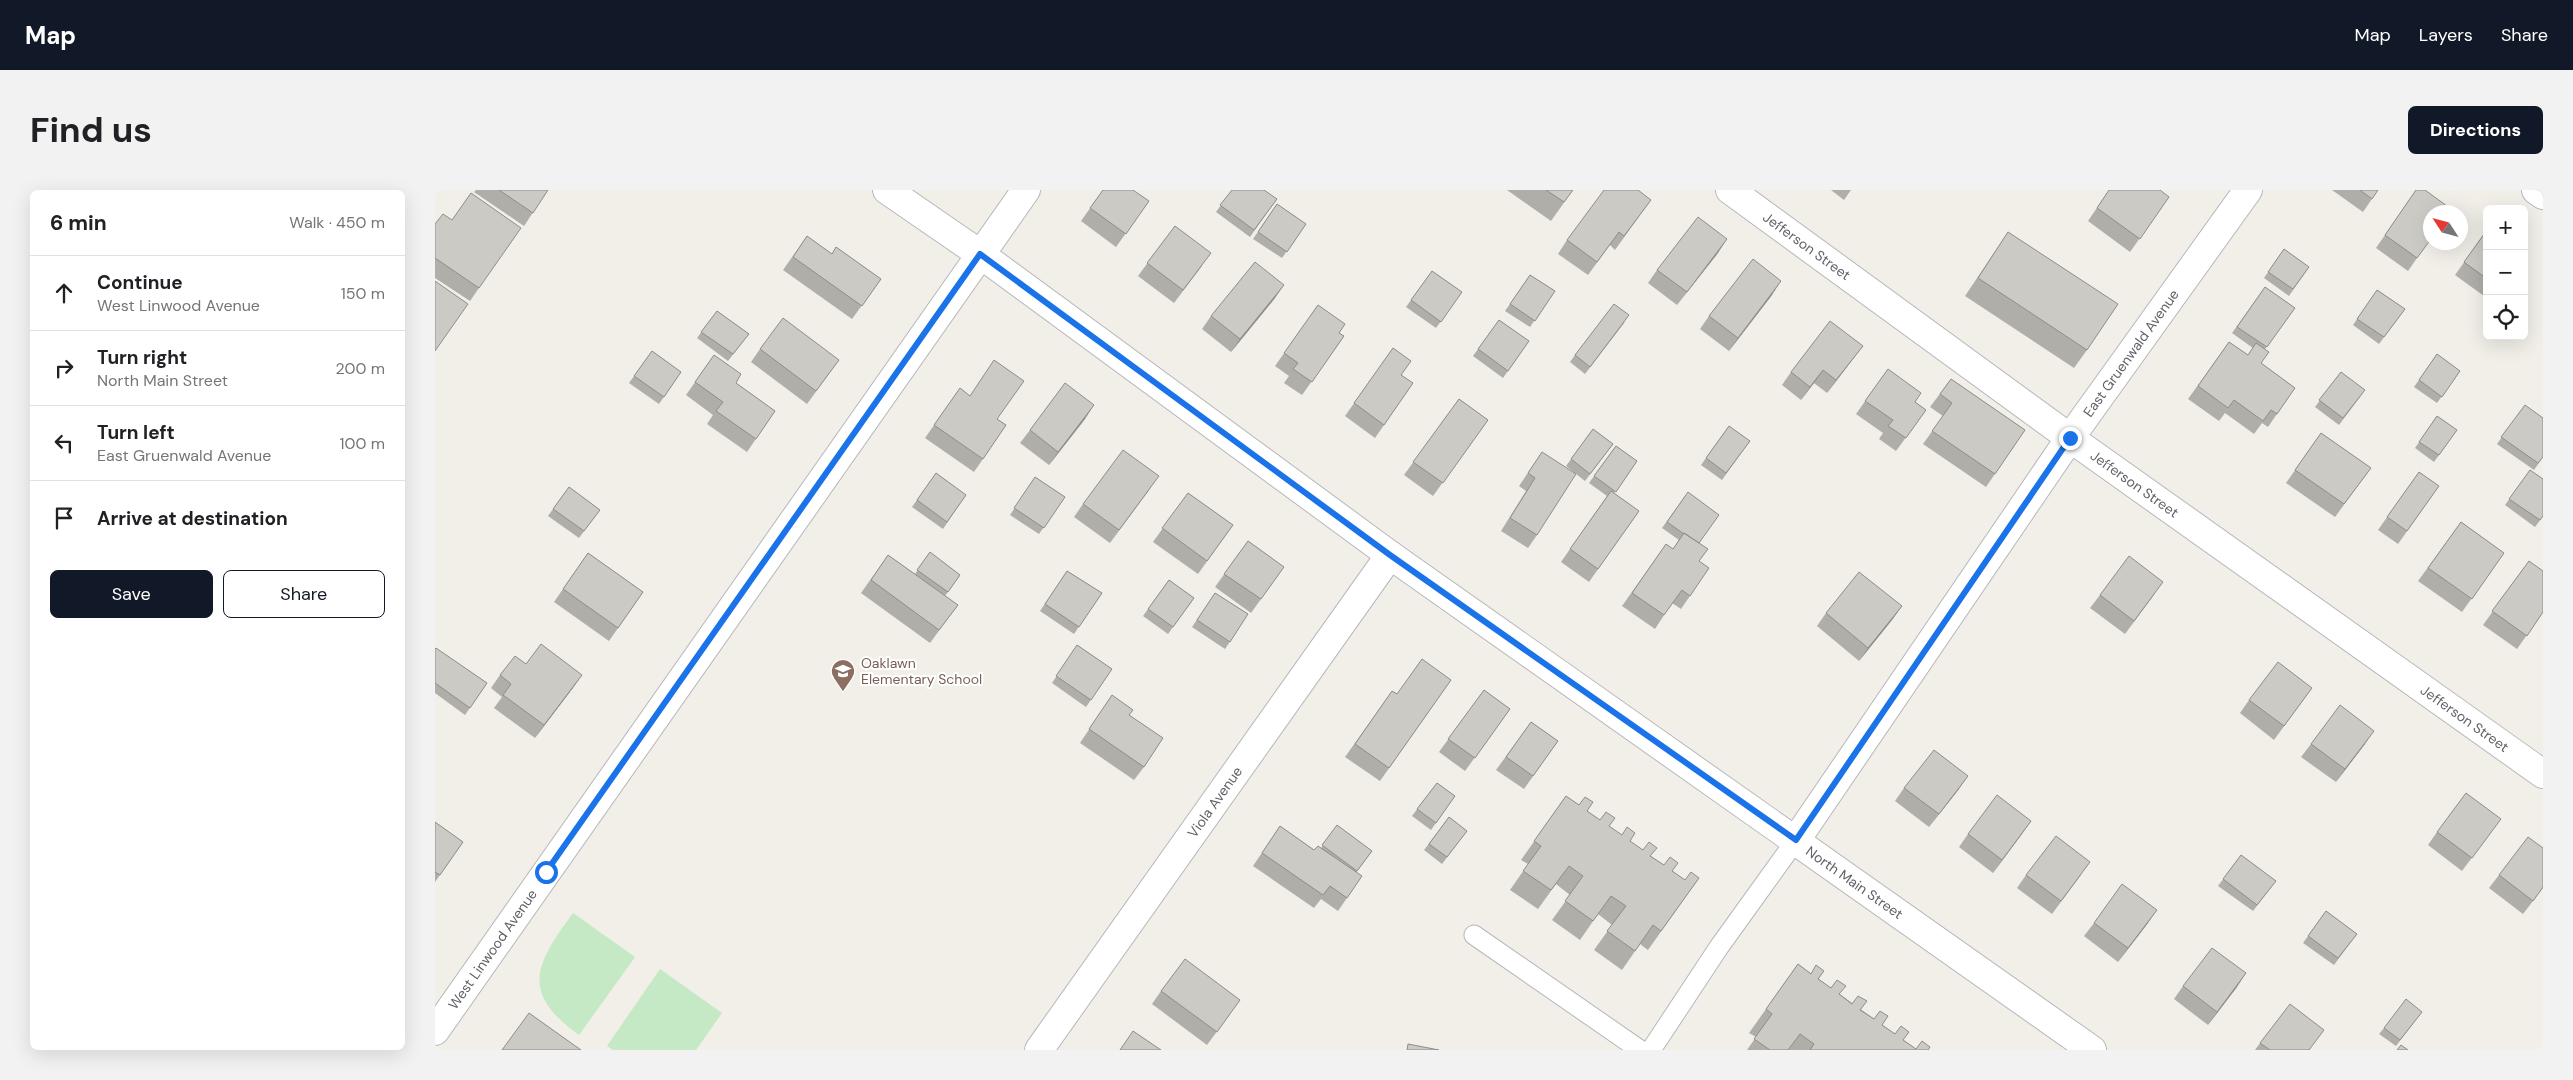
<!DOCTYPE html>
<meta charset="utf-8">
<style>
body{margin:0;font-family:"DM Sans",sans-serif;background:#f2f2f2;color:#202124}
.controls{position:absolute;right:15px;top:15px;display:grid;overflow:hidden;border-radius:8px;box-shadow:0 5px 20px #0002}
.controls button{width:45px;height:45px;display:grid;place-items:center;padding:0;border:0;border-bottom:1px solid #e0e0e0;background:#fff;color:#202124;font:25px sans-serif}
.compass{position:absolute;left:1988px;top:15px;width:45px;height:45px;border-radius:50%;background:#fff;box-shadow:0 5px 20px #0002;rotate:306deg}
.stop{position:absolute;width:15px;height:15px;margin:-11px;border:4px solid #1a73e8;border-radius:50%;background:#fff}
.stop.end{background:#1a73e8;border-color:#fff;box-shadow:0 1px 5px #0008}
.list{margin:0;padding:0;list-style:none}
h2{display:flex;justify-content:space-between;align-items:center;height:65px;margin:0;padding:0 20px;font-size:21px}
h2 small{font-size:16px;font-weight:400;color:#757577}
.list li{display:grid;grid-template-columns:32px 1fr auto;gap:15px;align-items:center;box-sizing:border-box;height:75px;padding:0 20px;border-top:1px solid #e0e0e0}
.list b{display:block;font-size:19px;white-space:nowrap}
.list p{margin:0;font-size:16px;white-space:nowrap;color:#757577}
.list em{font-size:16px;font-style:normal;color:#757577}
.actions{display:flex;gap:10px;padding:15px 20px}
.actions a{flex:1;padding:11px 0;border:1px solid #111827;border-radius:8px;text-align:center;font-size:18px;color:#111827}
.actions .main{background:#111827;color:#fff}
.icon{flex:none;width:28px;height:28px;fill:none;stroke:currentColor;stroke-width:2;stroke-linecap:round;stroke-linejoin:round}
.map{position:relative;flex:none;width:2108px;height:860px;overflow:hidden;border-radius:8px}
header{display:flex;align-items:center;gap:30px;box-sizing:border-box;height:70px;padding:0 25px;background:#111827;color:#fff}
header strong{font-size:24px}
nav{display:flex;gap:28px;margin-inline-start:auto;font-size:18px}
.intro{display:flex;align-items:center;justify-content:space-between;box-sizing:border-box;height:120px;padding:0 30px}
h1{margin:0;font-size:35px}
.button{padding:12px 22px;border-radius:8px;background:#111827;color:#fff;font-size:18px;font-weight:700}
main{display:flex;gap:30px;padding:0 30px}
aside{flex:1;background:#fff;border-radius:8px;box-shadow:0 5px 20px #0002}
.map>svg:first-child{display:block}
.green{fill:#c5e8c5}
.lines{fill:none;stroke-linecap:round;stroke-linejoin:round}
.service-casing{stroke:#b5b8bc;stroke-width:21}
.minor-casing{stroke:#b5b8bc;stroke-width:30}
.service{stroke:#fff;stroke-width:19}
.minor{stroke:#fff;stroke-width:28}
.wall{fill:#afaea9}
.shaded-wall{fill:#8f8d8a}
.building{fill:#cccac5;stroke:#8f8d8a}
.route{stroke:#1a73e8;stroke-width:6}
.labels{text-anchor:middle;stroke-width:4;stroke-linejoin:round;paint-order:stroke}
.street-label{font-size:14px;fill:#5f6368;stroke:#fff}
.education-label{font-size:14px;fill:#785e54;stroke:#fff;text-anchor:start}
</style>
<header>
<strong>Map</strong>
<nav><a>Map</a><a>Layers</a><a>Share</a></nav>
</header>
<div class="intro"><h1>Find us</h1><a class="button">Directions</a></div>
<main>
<aside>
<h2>6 min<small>Walk · 450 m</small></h2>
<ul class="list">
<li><svg class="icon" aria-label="ahead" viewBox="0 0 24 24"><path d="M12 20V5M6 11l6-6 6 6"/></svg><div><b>Continue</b><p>West Linwood Avenue</p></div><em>150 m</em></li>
<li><svg class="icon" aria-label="right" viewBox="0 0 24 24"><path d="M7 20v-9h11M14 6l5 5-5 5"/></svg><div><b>Turn right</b><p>North Main Street</p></div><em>200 m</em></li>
<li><svg class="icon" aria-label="left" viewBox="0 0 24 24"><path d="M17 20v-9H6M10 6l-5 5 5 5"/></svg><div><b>Turn left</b><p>East Gruenwald Avenue</p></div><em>100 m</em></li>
<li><svg class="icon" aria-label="arrive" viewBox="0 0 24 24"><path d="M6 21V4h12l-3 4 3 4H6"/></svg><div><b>Arrive at destination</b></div></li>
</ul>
<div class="actions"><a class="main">Save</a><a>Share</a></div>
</aside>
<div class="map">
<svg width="2108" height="860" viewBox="0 0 2108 860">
<rect width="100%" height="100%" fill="#f1efe8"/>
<path class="green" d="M138,723L200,767L144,845C84,802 101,774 138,723Z
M225,779L287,823L261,860H178L172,856Z"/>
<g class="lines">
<g class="service-casing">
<path id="service" d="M1039,745L1205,860
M1216,860L1284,757L1361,650"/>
</g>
<g class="minor-casing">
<g id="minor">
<path id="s1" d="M452,0L545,64L955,365L1657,860"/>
<path id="s2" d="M1295,0L1635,248L2108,584"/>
<path d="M2101,0L2108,5"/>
<path id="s3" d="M1361,650L1635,248L1813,0"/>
<path id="s4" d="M0,841L591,0"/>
<path id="s5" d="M604,860L955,365"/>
</g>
</g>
<use href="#service" class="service"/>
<use href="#minor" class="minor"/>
</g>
<path class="wall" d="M41,0H113L89,36L39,2Z
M668,0L714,11L681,57L646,31Z
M797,0L842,9L815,47L781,22Z
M1072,0H1138L1116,31Z
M1396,0H1416L1409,10Z
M1674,0L1734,7L1695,62L1653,31Z
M1897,0H1943L1928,22Z
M1981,0L1982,68L1973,81L1941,58Z
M1216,10L1180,60L1175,55L1153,85L1123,64L1132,50Z
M842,14L871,34L847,68L818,49Z
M0,34L44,98L35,111L0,88Z
M740,36L767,76L739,113L703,86Z
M2052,40V103L2049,106L2020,85Z
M1573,42L1652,160L1639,178L1530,106Z
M372,46L397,64L401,57L446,89L417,129L348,80Z
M1849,59L1874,77L1854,106L1829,88Z
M1283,63L1242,115L1213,93L1222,80Z
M997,81L1027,102L1001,138L971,117Z
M1095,85L1120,101L1095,137L1070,121Z
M1830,97L1860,118L1830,159L1826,173L1860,198L1833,237L1827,233L1819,244L1790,223L1784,231L1753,209L1794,152L1813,165L1818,158L1797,143Z
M1942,100L1970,119L1944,154L1918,135Z
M1337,105L1294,161L1265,139L1274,126Z
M840,108L796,162L767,139L776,126Z
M883,115L904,143L909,146L867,205L849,193L854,186L840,176Z
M282,121L314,144L293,171L262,148Z
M1064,130L1094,151L1068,188L1038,166Z
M1190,132L1150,184L1135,172L1140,165Z
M1428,156L1392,203L1379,193L1366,210L1347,195L1356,182Z
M958,158L966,185L978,193L940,248L910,226Z
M325,159L404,170L372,214L316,172Z
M217,161L246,182L224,214L194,193Z
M2002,164L2025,181L2002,213L1979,197Z
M279,165L301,193L340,221L312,262L272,234L278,225L251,205Z
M1453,179L1480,212L1491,220L1461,261L1444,249L1448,243L1421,224Z
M1906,182L1925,207L1904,235L1880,217Z
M1516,189L1590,240L1551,297L1488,254L1508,226L1495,217Z
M525,198L562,229L571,235L539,282L490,248Z
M1024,209L1053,230L998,306L969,285Z
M2090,215L2108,267L2099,280L2062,254Z
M2002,226L2022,240L1999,272L1980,258Z
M650,229L614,275L585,253L595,240Z
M1294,236L1315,251L1287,290L1266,275Z
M1158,239L1178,254L1150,291L1131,276Z
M1886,243L1936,278L1900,327L1851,293Z
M1181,256L1202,271L1179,303L1204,321L1154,392L1126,372L1172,306L1154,293Z
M1107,262L1102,345L1093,358L1066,341L1091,301L1084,296Z
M2095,280L2108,326L2100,337L2070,315Z
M1984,282L2004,296L1963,354L1943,340Z
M501,283L531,305L508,339L477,317Z
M600,287L630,307L604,344L575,325Z
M134,297L165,320L144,348L113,326Z
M715,299L675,353L639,327L648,314Z
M1253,302L1264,353V372L1274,378L1246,419L1237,413L1220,439L1187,416L1231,354L1238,359L1244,350L1227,338Z
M753,303L798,335L763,384L718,352Z
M2026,332L2069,363L2027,422L1983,391Z
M813,351L849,377L816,423L780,397Z
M495,362L525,385L510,406L523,415L495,453L426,403L453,365L480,384Z
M153,363L208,402L174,451L119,412Z
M2094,371L2108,422L2082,459L2048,435Z
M632,381L667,403L639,444L605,421Z
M734,390L759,408L733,444L708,426Z
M780,403L813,424L790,459L757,437Z
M1665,405H1719L1690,444L1655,418Z
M1467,416L1457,430L1424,471L1382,436L1391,423Z
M642,455L677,479L651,517L617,493Z
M0,459L52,493L30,525L0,503Z
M91,474L147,485L100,548L59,518L67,507L56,498L65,485Z
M1016,490L945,591L910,567L957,501L962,504Z
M1877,498L1839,550L1805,523L1814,510Z
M1049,500L1075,519L1030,581L1004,562Z
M677,505L709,577L699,590L645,553Z
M1096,532L1123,551L1089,599L1061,580Z
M1876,554H1930L1901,592L1866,567Z
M1002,593L1020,606L996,640L977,626Z
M1469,598L1524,599L1494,637L1460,611Z
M1131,606L1250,690L1264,688L1213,760L1205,754L1187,780L1159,760L1177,735L1163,724L1145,750L1117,730L1135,705L1121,694L1103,719L1075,700L1093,674L1086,670Z
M1014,627L1032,641L1007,674L989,660Z
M1596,631L1558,683L1524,657L1533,644Z
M0,632L28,652L0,692Z
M902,635L937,661L921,683L927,686L903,721L886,709L879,718L818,676L845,636L879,660L886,658Z
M2002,642H2056L2027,681L1993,655Z
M2108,658V698L2088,724L2054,698L2064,685Z
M1806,665L1841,691L1818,721L1783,696Z
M1591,685H1646L1617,724L1582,698Z
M1891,721L1922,744L1899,775L1868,753Z
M1659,733H1713L1683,772L1649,746Z
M1363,774L1481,859L1493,860H1312L1321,847L1314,843Z
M1748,796L1802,797L1773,835L1739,809Z
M726,801L805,810L772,855L717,814Z
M1987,822L1961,856L1944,844L1949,838Z
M1825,853L1874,860H1820Z"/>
<path class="shaded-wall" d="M1292,49L1283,63L1242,115L1252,102Z
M1346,91L1337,105L1294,161L1303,148Z
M849,95L840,108L796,162L805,149Z
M1428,156L1418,169L1392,203L1401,190Z
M1388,180L1379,193L1366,210L1375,197Z
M659,215L650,229L614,275L623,262Z
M1467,416L1457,430L1424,471L1433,458Z
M147,485L138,498L100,548L109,535Z
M1939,541L1930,554L1901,592L1910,579Z
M1533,586L1524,599L1494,637L1504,624Z
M1596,631L1587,644L1558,683L1567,670Z
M1722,720L1713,733L1683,772L1693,758Z
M1811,783L1802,797L1773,835L1782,822Z"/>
<path class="building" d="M64,0H113L98,23Z
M668,0H698L714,11L691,44L655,18Z
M797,0H829L842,9L819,40L785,15Z
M1111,0H1138L1129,12Z
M1169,0H1203L1216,10L1189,46L1184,42L1162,72L1132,50Z
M1674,0H1725L1734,7L1705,49L1662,18Z
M1925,0H1943L1937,9Z
M1981,0H1990L2016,19L2014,22H1996V49L1982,68L1950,45Z
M36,3L86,38L44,98L0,68V34L8,24L17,30Z
M842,14L871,34L852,62L823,42Z
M1263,27L1292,49L1252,102L1222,80Z
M740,36L776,63L748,100L712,73Z
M2052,40V89L2029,72Z
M1573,42L1683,114L1652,160L1543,88Z
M372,46L397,64L401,57L446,89L427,116L358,67Z
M1849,59L1874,77L1858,99L1833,82Z
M1318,69L1346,91L1303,148L1274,126Z
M820,72L849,95L805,149L776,126Z
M997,81L1027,102L1006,132L976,110Z
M1095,85L1120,101L1100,131L1075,114Z
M0,91L33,114L0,161Z
M1830,97L1860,118L1832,157L1802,137Z
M1942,100L1970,119L1949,147L1922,129Z
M1179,114L1194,125L1155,177L1140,165Z
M883,115L910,134L904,143L909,146L877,192L858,179L863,173L849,163Z
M282,121L314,144L298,164L266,142Z
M348,128L404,170L381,201L325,159Z
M1064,130L1094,151L1073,181L1043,159Z
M1395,131L1428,156L1401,190L1388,180L1375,197L1356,182Z
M1794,152L1813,165L1821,153L1834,162L1826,173L1860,198L1842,224L1836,220L1828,231L1799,210L1793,218L1763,196Z
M958,158L976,171L966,185L978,193L949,235L919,213Z
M217,161L246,182L229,207L199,186Z
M2002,164L2025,181L2007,207L1984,190Z
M279,165L306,184L301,193L340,221L321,249L281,221L288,212L260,192Z
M559,170L589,191L562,229L571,235L548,269L499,235L525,198L535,206Z
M1453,179L1486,203L1480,212L1491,220L1471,248L1453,236L1458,230L1430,211Z
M1906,182L1930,200L1908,228L1884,210Z
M1516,189L1590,240L1560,284L1497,241L1517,213L1505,204Z
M630,193L659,215L623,262L595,240Z
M1024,209L1053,230L1008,293L978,272Z
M2090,215L2108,228V267L2103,273L2066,247Z
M2002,226L2022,240L2004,265L1984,252Z
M1294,236L1315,251L1291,283L1271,268Z
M1158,239L1178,254L1155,284L1136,269Z
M1886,243L1936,278L1909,314L1860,280Z
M1181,256L1202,271L1181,302L1159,286Z
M688,260L724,286L684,340L648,314Z
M1107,262L1141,284L1102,345L1075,328L1100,288L1093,283Z
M2095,280L2108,289V326L2105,330L2074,309Z
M1984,282L2004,296L1972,341L1952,327Z
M501,283L531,305L512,332L482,310Z
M600,287L630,307L609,338L579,318Z
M134,297L165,320L149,341L118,319Z
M1176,301L1204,321L1163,379L1135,359Z
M1253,302L1284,325L1264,353L1249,343V344L1232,332Z
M753,303L798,335L772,371L727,338Z
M2026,332L2069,363L2037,409L1993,378Z
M1249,343L1273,359L1264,371L1274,378L1255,406L1247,400L1229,425L1197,403L1231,354L1238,359Z
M813,351L849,377L826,409L789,384Z
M495,362L525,385L513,402L482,380Z
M153,363L208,402L183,438L128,399Z
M453,365L523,415L504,440L436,390Z
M1694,366L1728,392L1699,431L1665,405Z
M2094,371L2108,381V422L2092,446L2057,421Z
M632,381L667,403L644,437L610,414Z
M1424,382L1467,416L1433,458L1391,423Z
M734,390L759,408L738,437L713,419Z
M780,403L813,424L795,452L762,430Z
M106,454L147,485L109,535L68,505L76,494L65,485L80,466L91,474Z
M642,455L677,479L656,510L621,486Z
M1,458L52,493L35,518L0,493V459Z
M987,469L1016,490L954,578L920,554L957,501L962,504Z
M1843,472L1877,498L1849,536L1814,510Z
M1049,500L1075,519L1040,568L1013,549Z
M677,505L698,520L694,525L728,548L709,577L654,539Z
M1905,515L1939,541L1910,579L1876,554Z
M1096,532L1123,551L1098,586L1071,567Z
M1499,560L1533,586L1504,624L1469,598Z
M1002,593L1020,606L1001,633L982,619Z
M2031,603L2066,629L2037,668L2002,642Z
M1562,605L1596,631L1567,670L1533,644Z
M1131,606L1144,615L1150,607L1158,612L1152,621L1165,630L1171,622L1180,628L1174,636L1187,645L1192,637L1200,643L1195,651L1208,660L1214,652L1222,658L1215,666L1229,675L1235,667L1243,673L1237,681L1250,690L1256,682L1264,688L1226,741L1218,735L1200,761L1172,741L1191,716L1176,706L1158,731L1130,711L1148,686L1134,676L1116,700L1088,681L1106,656L1099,651Z
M1014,627L1032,641L1012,667L994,654Z
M0,632L28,652L5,685L0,682Z
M902,635L937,661L922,681L887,655Z
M845,636L879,660L883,656L927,686L912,708L895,696L888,705L827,663Z
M1621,646L1655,672L1626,711L1591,685Z
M2093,647L2108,658V697L2098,711L2064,685Z
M1806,665L1841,691L1822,715L1788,689Z
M1687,694L1722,720L1693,758L1659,733Z
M1891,721L1922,744L1903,768L1873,746Z
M1777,758L1811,783L1782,822L1748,796Z
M750,769L805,810L782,842L726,801Z
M1363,774L1376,784L1381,775L1389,781L1383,789L1396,798L1402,790L1411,796L1404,804L1417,814L1423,806L1432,811L1425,820L1439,829L1445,821L1453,826L1447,835L1460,844L1466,836L1474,842L1468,850L1481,859L1487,851L1495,857L1493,860H1375L1379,854L1365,844L1353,860H1335L1319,849L1337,824L1331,819Z
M1971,809L1987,822L1965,850L1949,838Z
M1855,814L1889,840L1874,860H1835L1825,853Z
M94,823L146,860H67Z
M698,841L726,860H685Z
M973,854L1004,860H972Z
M1966,855L1973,860H1962Z"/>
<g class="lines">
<path class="route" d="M111,682L545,64L955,365L1361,650L1635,248"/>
</g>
<defs>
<g id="school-pin" transform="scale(1.25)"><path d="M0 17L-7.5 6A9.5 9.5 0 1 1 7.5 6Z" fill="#8d6e63" stroke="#fff"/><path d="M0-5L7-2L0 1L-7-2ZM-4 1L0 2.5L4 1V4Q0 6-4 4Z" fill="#fff"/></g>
</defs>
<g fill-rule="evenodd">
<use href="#school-pin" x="408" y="481"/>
</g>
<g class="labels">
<g class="street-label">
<text dy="5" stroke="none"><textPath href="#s2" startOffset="95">Jefferson Street</textPath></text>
<text dy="5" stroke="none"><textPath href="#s3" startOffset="591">East Gruenwald Avenue</textPath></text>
<text dy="5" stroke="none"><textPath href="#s2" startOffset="500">Jefferson Street</textPath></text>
<text dy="5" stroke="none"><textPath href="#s2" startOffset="905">Jefferson Street</textPath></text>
<text dy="5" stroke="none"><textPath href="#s5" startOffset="304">Viola Avenue</textPath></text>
<text dy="5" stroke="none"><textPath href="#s1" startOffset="1190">North Main Street</textPath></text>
<text dy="5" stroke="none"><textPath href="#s4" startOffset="100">West Linwood Avenue</textPath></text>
</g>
<g class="education-label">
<text x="426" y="478">Oaklawn<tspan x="426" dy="16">Elementary School</tspan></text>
</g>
</g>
</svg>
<div class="controls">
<button>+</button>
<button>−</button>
<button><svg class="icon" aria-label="locate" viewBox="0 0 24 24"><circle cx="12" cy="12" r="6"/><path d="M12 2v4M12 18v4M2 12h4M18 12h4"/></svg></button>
</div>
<svg class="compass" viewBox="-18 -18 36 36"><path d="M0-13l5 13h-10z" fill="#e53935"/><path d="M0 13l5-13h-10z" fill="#757577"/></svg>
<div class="stop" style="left:111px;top:682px"></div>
<div class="stop end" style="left:1635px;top:248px"></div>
</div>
</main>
